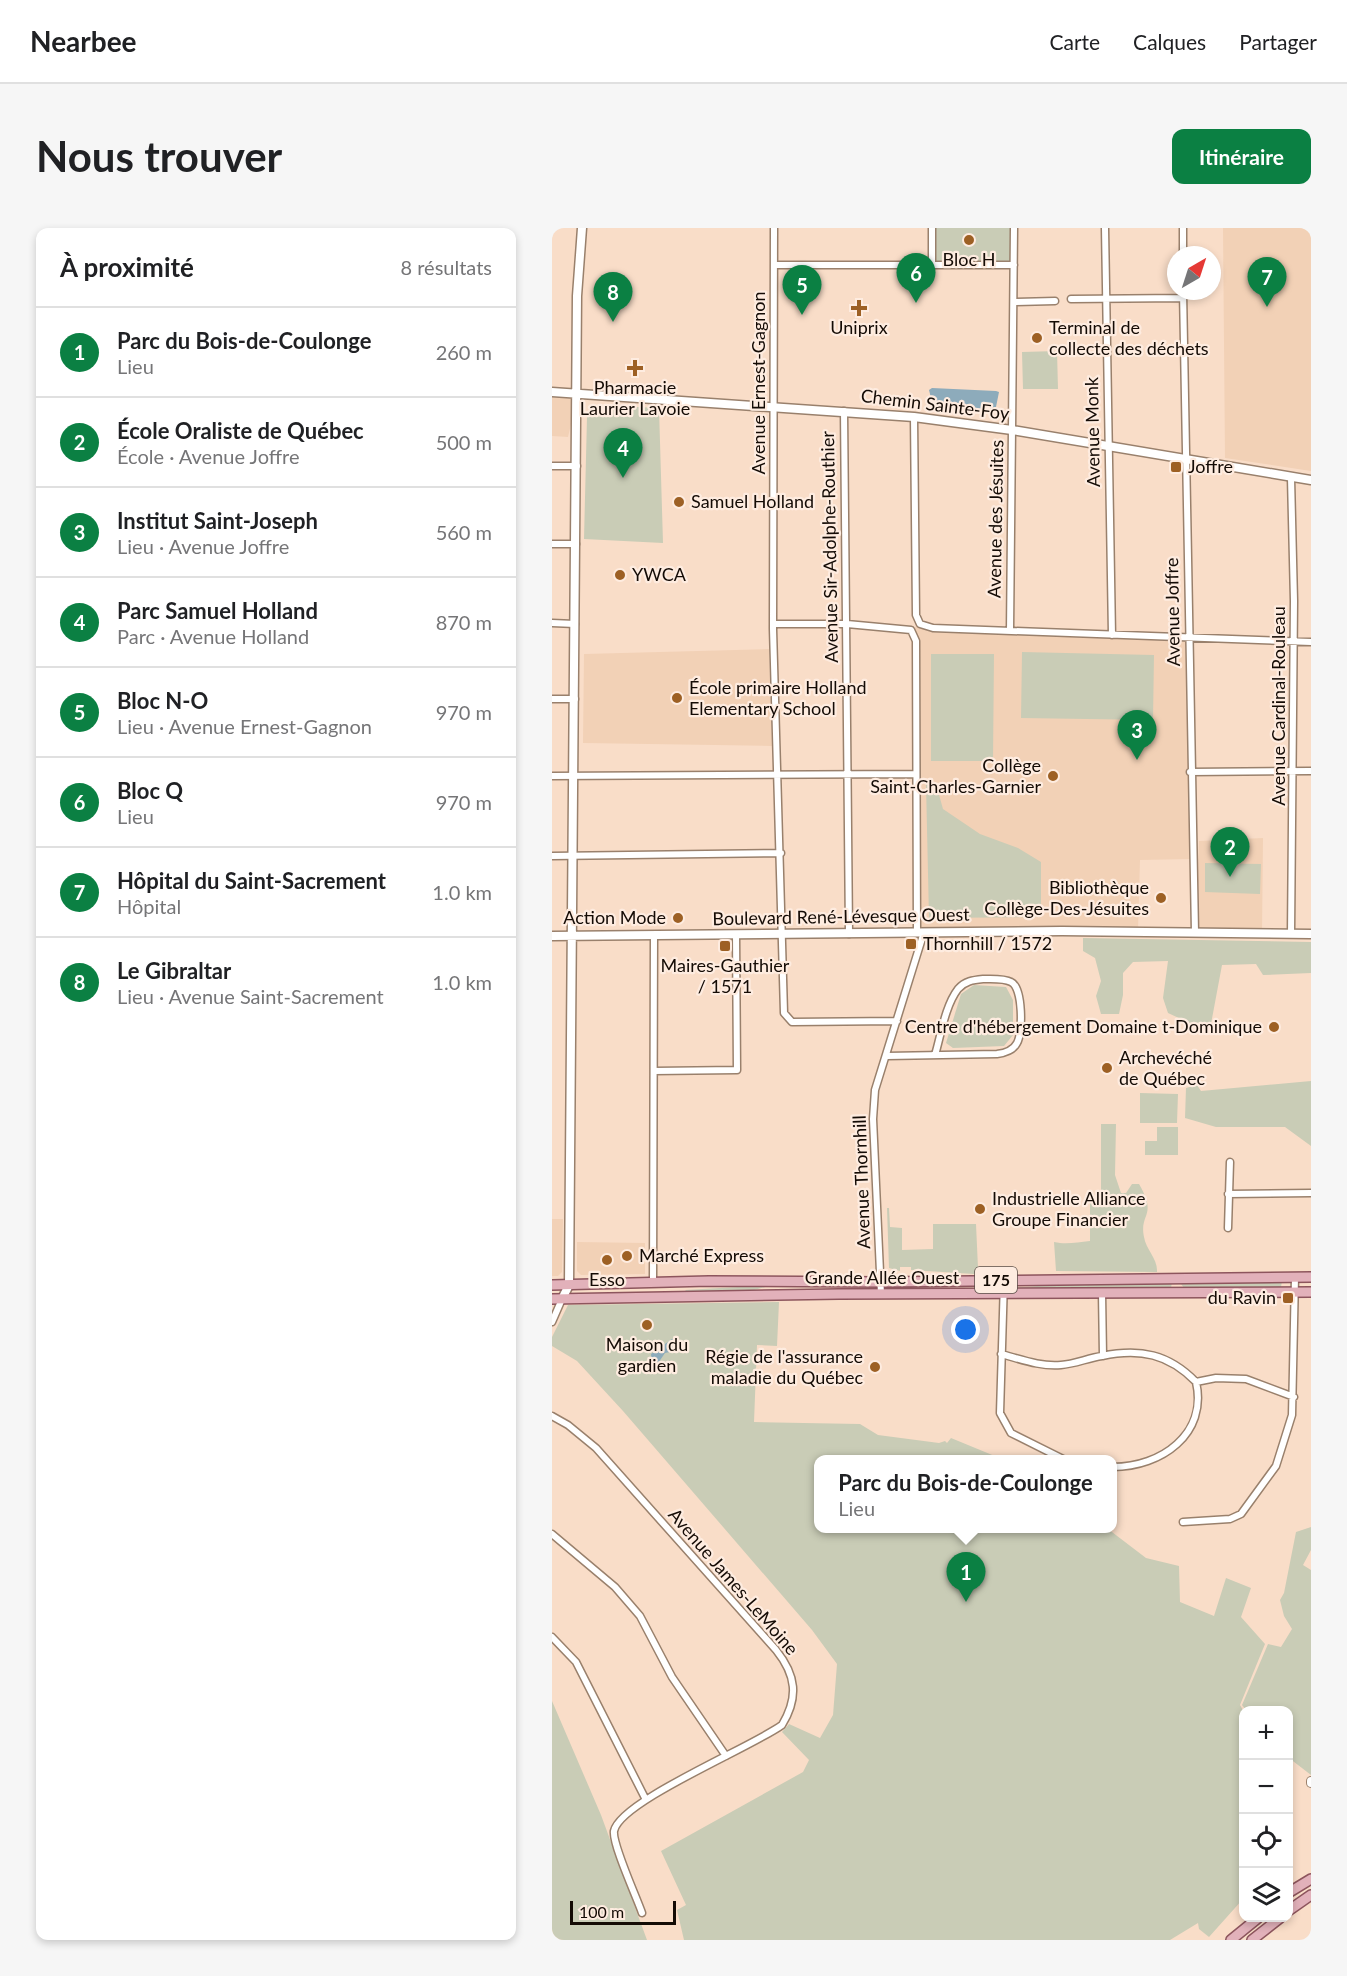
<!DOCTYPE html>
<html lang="fr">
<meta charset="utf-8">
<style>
body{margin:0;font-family:Lato,sans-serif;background:#f6f6f6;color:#202124}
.controls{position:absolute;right:18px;bottom:18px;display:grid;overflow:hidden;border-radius:12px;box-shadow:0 3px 9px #0003}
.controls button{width:54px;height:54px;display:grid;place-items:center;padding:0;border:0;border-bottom:2px solid #e0e0e0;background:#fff;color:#202124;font:30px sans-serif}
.compass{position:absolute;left:615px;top:18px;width:54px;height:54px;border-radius:50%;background:#fff;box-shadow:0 3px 9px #0003;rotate:39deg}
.scale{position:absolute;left:18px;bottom:15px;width:106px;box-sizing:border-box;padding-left:6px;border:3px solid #140b05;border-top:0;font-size:16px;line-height:21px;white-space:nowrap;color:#140b05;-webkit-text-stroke:4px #feece0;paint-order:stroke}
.you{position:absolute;left:414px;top:1102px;width:21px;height:21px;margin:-15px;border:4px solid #fff;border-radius:50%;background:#1a73e8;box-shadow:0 0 0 9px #1a73e833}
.badge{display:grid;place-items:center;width:39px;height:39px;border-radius:50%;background:#0b8043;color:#fff;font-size:20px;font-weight:700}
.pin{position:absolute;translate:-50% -50px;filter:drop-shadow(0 2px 3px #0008)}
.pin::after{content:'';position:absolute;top:32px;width:21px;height:18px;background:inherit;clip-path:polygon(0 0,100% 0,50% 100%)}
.popup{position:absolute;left:262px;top:1227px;width:303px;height:78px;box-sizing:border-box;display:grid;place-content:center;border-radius:12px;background:#fff;filter:drop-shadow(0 2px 4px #0005);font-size:20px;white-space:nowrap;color:#757577}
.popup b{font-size:22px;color:#202124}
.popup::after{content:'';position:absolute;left:50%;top:100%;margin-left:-12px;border:12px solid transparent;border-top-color:#fff}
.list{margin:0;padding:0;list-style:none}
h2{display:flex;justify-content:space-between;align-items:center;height:78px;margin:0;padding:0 24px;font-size:26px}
h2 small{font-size:20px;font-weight:400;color:#757577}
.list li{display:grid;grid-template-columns:39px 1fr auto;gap:18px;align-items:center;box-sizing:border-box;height:90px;padding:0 24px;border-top:2px solid #e0e0e0}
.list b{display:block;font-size:22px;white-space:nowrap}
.list p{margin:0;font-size:20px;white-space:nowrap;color:#757577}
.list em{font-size:20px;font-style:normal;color:#757577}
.icon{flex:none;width:33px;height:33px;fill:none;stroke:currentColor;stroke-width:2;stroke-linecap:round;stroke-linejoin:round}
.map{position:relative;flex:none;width:759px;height:1712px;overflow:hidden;border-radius:12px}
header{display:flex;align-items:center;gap:36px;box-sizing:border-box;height:84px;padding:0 30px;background:#fff;border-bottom:2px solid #e0e0e0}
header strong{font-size:28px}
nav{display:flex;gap:33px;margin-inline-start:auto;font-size:21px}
.intro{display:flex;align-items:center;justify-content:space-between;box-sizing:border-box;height:144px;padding:0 36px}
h1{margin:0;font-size:42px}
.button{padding:15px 27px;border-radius:12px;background:#0b8043;color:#fff;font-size:21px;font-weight:700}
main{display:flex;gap:36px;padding:0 36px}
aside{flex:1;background:#fff;border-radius:12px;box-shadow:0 3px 9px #0003}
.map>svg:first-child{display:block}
.built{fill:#f2d1b6}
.green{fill:#c9ccb6}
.water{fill:#8dabbb}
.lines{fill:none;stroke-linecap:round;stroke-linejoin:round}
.minor-casing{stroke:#99806c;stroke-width:9}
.tertiary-casing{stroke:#99806c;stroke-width:10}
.secondary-casing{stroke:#99806c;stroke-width:11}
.primary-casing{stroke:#8d555d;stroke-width:12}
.minor{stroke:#fff;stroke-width:6}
.tertiary{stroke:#fff;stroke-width:8}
.secondary{stroke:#fff;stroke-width:8}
.primary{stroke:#e2b1ba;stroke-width:9}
.poi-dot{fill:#9d6024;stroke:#feece0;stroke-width:2}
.labels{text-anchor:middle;stroke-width:4.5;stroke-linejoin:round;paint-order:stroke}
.shield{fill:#feece0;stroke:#5a4e47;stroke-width:1.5}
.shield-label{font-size:16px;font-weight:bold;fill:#140b05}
.poi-label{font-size:18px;fill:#140b05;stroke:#feece0;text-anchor:start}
.street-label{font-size:18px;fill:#140b05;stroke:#feece0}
</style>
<header>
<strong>Nearbee</strong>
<nav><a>Carte</a><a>Calques</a><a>Partager</a></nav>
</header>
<div class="intro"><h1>Nous trouver</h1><a class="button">Itinéraire</a></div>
<main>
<aside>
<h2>À proximité<small>8 résultats</small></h2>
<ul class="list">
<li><span class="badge">1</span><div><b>Parc du Bois-de-Coulonge</b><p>Lieu</p></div><em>260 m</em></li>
<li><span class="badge">2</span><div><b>École Oraliste de Québec</b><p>École · Avenue Joffre</p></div><em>500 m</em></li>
<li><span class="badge">3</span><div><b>Institut Saint-Joseph</b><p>Lieu · Avenue Joffre</p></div><em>560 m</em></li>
<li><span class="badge">4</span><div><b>Parc Samuel Holland</b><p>Parc · Avenue Holland</p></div><em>870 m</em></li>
<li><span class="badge">5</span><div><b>Bloc N-O</b><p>Lieu · Avenue Ernest-Gagnon</p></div><em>970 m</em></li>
<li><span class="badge">6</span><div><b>Bloc Q</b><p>Lieu</p></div><em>970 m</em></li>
<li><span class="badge">7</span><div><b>Hôpital du Saint-Sacrement</b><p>Hôpital</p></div><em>1.0 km</em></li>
<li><span class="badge">8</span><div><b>Le Gibraltar</b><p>Lieu · Avenue Saint-Sacrement</p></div><em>1.0 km</em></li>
</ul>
</aside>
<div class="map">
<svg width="759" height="1712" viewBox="0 0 759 1712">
<rect width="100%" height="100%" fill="#f9ddc8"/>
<path class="built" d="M671,0H759V243L673,230Z
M0,164L26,166L16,209L0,208Z
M368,396L381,400L636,409L640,631L588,632L586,703L365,704L364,413L359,402Z
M217,421L220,518L31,515L32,426Z
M711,610L710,705L643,704L647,613Z
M0,991H11L10,1044L6,1048H0Z
M25,1014L93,1015V1046L29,1047L25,1043Z"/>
<path class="green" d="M380,0H462V37H380Z
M505,123L506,161H471L470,124Z
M44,177L107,180L111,315L32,311L35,189Z
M470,424L602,427L601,492L469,490Z
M379,426H442L441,533H379Z
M374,556H384L391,581L428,606L466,620L489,634V686L485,689L377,690Z
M653,635L709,636L708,666L653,664Z
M531,710L759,714V745L711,747L704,736L670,737L659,796L644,798L616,785L611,770L616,733L581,734L571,745V767L567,786H549L544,768L549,753L543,730L531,723Z
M422,757L454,759L461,772V807L452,818L401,820L394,815L409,766Z
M759,853V918L733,899H664L633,890L634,860L645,857L649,863Z
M588,865L626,866L625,895H588Z
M549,896H564L563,947L569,965H574L580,956H587C606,989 587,985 592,1009C594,1022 606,1031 605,1044L504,1043L502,1014C515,1017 525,1014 538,1013V969H549Z
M605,899H626V927H593V913H605Z
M335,980H337L338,999L350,1000V1022L381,1021V996H424L426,1040L422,1046L359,1042V1039H348V1043L337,1040Z
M730,1053L729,1059L632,1060L629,1056Z
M620,1054L619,1060H461L522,1055Z
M221,1057L202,1062L135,1064L133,1062Z
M227,1074L225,1118L205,1117L202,1194L308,1196L326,1207L387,1215L393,1213L395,1215L399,1210L450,1231L267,1232V1300L556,1301L594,1330L627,1338L628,1374L662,1388L674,1350L699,1360L689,1389L713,1416L688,1477L692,1484L691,1671L657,1709L647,1701L646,1695L618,1712H132L125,1682L134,1677L109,1623L251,1544L257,1532L230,1504L237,1496L268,1510L281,1487L285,1436L260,1402L71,1183L25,1133L0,1118V1109L16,1077Z
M759,1299V1322L751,1337L759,1342V1547L737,1530L736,1482H694L690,1477L716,1416L729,1419L740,1401L732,1388L728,1372L732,1365L744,1304Z
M0,1473L49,1587L95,1712H0Z"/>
<path class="water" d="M380,160L444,163L447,164L444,179L434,183L380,174L377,162Z
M120,1111L127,1115V1122L113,1125L104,1138L100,1136L99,1126Z"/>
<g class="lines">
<g class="minor-casing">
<path id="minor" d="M222,0L221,401L232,785L240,794L345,793
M380,0V37
M553,0L560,407
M631,27V0
M223,37H462
M631,63L643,704
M519,71L631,70
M463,74L503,73
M292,183L297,706
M362,189L364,387L368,396L381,400L759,414
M0,238H25
M0,316H24
M0,395L23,396
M221,396H295L359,402L364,413L365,704
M458,403L462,0
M0,471H23
M638,544L759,543
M0,548L363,546
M0,628L229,625
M739,706L742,373L739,250
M335,828L445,826C453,825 461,823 465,815C471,805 471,759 459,754C452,750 439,751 431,751C421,752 413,753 406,761C393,778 389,807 383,827
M102,843L185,842L184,707
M676,966L759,965
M676,1000L678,934
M452,1052L448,1185L459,1205L513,1232
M101,1055L102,707
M550,1065L551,1128
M329,1066L321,891L323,862L372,704
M0,1094L10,1071
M449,1126C468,1131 489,1139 509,1137C523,1136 536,1130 550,1128C588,1120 617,1126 644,1154
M644,1154L664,1150L694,1151L742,1169
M0,1188L16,1197L44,1220L224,1422C244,1447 247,1469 230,1497C200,1519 68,1573 62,1603C60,1616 85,1670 90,1685
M561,1239C609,1239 656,1206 644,1154
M631,1294L678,1291L689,1286L724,1238L740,1187L743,1049
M0,1306L63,1359L88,1388L120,1449L174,1528
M0,1409L24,1434L93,1570"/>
</g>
<g class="tertiary-casing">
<path id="tertiary" d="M759,1553V1555"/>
</g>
<g class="secondary-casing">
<path id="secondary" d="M0,164L362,189L460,202L759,252
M0,708L510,703L759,706
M10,1071L17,1057L25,68L30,0"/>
</g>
<g class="primary-casing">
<path id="primary" d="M0,1057L157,1053L329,1054L759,1049
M0,1071L287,1066L759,1064
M736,1665L759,1651
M736,1683L759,1667
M679,1712L706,1690
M700,1712L728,1690"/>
</g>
<use href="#minor" class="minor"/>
<use href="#tertiary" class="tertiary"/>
<use href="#secondary" class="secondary"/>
<use href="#primary" class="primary"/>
</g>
<g class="poi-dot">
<circle cx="417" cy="12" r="6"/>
<path d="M304 71h6v6h6v6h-6v6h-6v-6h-6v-6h6z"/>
<circle cx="485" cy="110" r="6"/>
<path d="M80 131h6v6h6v6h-6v6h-6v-6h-6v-6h6z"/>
<rect x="618" y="233" width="12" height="12" rx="3"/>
<circle cx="127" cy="274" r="6"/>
<circle cx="68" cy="347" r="6"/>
<circle cx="125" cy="470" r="6"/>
<circle cx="501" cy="548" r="6"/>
<circle cx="609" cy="670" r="6"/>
<circle cx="126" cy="690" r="6"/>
<rect x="353" y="710" width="12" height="12" rx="3"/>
<rect x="167" y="712" width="12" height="12" rx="3"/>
<circle cx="722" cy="799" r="6"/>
<circle cx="555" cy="840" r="6"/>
<circle cx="428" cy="981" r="6"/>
<circle cx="75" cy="1028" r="6"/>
<circle cx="55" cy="1032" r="6"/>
<rect x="730" y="1064" width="12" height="12" rx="3"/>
<circle cx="95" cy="1097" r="6"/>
<circle cx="323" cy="1139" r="6"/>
</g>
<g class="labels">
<rect class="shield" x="423" y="1039" width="42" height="26" rx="4.5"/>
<g class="shield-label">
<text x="444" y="1058">175</text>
</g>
<g class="poi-label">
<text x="417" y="38" text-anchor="middle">Bloc H</text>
<text x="307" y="106" text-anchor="middle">Uniprix</text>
<text x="497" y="106">Terminal de<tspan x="497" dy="21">collecte des déchets</tspan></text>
<text x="83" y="166" text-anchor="middle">Pharmacie<tspan x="83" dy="21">Laurier Lavoie</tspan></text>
<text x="636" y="245">Joffre</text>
<text x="139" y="280">Samuel Holland</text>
<text x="80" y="353">YWCA</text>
<text x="137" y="466">École primaire Holland<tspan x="137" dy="21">Elementary School</tspan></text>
<text x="489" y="544" text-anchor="end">Collège<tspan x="489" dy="21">Saint-Charles-Garnier</tspan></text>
<text x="597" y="666" text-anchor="end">Bibliothèque<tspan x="597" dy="21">Collège-Des-Jésuites</tspan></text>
<text x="114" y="696" text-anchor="end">Action Mode</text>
<text x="371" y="722">Thornhill / 1572</text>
<text x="173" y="744" text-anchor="middle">Maires-Gauthier<tspan x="173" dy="21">/ 1571</tspan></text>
<text x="710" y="805" text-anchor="end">Centre d'hébergement Domaine t-Dominique</text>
<text x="567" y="836">Archevéché<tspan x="567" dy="21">de Québec</tspan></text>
<text x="440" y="977">Industrielle Alliance<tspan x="440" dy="21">Groupe Financier</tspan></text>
<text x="87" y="1034">Marché Express</text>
<text x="55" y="1058" text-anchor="middle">Esso</text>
<text x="724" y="1076" text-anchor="end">du Ravin</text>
<text x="95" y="1123" text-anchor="middle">Maison du<tspan x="95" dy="21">gardien</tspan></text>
<text x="311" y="1135" text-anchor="end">Régie de l'assurance<tspan x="311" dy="21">maladie du Québec</tspan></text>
</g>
<g class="street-label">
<text transform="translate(207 155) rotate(-90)" y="6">Avenue Ernest-Gagnon</text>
<text transform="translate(383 177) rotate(7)" y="6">Chemin Sainte-Foy</text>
<text transform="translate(541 204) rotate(-91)" y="6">Avenue Monk</text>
<text transform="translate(444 291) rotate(-89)" y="6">Avenue des Jésuites</text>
<text transform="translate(278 319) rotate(-91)" y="6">Avenue Sir-Adolphe-Routhier</text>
<text transform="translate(621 384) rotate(-91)" y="6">Avenue Joffre</text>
<text transform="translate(727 478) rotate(-90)" y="6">Avenue Cardinal-Rouleau</text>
<text transform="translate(289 689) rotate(-1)" y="6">Boulevard René-Lévesque Ouest</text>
<text transform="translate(310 954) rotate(-92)" y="6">Avenue Thornhill</text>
<text x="330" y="1056">Grande Allée Ouest</text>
<text transform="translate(181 1354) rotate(49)" y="6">Avenue James-LeMoine</text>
</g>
</g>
</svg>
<div class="controls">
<button>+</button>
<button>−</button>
<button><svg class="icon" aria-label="locate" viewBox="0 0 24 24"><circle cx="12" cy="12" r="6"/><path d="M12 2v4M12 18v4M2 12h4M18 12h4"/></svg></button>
<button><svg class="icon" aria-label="layers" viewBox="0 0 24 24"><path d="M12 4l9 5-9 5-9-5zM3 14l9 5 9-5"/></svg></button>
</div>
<svg class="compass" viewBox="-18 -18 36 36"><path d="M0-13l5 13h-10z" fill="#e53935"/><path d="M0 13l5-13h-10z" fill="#757577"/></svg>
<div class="scale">100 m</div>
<div class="you"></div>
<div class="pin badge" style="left:414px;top:1374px">1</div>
<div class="popup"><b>Parc du Bois-de-Coulonge</b>Lieu</div>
<div class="pin badge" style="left:678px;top:649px">2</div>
<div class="pin badge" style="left:585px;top:532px">3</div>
<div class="pin badge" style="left:71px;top:250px">4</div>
<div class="pin badge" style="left:250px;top:87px">5</div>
<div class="pin badge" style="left:364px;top:75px">6</div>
<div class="pin badge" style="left:715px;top:79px">7</div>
<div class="pin badge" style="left:61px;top:94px">8</div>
</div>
</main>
